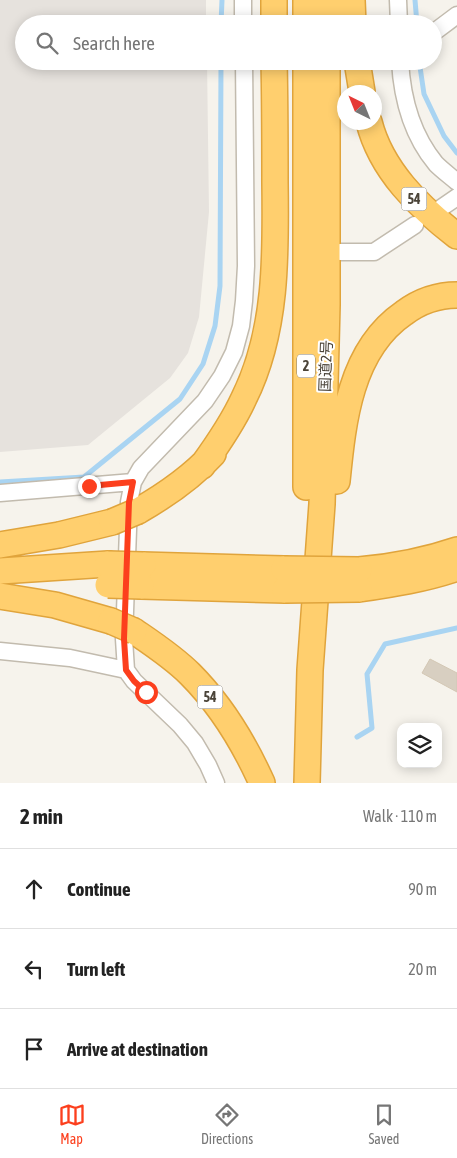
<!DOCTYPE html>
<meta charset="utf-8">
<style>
body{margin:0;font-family:"Asap Condensed","Noto Sans JP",sans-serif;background:#f2f2f2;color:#222}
.controls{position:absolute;right:15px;bottom:15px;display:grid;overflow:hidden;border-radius:10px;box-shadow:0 2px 12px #0003}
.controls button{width:45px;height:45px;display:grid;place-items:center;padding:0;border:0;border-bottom:1px solid #e0e0e0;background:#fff;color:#222;font:25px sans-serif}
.compass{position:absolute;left:337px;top:85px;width:45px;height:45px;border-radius:50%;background:#fff;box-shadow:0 2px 12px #0003;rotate:317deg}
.stop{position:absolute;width:15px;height:15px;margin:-11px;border:4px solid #fc3f1d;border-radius:50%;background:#fff}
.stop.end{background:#fc3f1d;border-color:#fff;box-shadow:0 1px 5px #0008}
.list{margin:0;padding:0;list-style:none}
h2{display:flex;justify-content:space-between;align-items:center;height:65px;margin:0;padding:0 20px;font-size:21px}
h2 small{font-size:16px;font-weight:400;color:#767676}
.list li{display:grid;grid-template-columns:32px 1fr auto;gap:15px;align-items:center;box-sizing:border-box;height:80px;padding:0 20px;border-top:1px solid #e0e0e0}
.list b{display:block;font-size:19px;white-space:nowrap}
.list em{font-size:16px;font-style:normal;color:#767676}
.icon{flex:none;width:28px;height:28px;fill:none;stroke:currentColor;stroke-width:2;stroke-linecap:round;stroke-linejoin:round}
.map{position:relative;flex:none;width:457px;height:783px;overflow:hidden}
.search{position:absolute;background:#fff;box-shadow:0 2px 12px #0003;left:15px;right:15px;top:15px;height:55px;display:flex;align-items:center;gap:12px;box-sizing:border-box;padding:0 18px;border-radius:28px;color:#767676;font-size:19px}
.sheet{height:305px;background:#fff}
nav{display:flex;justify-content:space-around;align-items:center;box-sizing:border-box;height:70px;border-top:1px solid #e0e0e0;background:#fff;font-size:14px;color:#767676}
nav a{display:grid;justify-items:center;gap:2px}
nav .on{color:#fc3f1d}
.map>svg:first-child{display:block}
.industrial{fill:#e6e2dd}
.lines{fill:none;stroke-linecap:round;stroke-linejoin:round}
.stream{stroke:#a9d4f2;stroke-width:5}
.building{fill:#d8cfc1;stroke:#d3c7b4}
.minor-casing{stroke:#c2bbae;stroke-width:19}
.highway-casing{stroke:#e0a43c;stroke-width:28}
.minor{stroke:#fff;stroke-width:16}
.highway{stroke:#ffcf6e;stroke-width:25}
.highway-bridge-casing{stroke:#e0a43c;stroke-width:28;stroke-linecap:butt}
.highway-bridge{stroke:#ffcf6e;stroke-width:25}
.route{stroke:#fc3f1d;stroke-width:6}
.labels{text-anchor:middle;stroke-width:4;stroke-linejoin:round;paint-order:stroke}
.shield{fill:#fff;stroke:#817c74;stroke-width:1}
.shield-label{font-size:14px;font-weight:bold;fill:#4b4439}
.street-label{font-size:15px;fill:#4b4439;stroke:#fff}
</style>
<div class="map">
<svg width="457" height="783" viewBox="0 0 457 783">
<rect width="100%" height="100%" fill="#f6f3ec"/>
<path class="industrial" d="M0,0H206V24H24V61H207L209,212L199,317L188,353L170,378L88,445L0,452Z"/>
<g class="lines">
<path class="stream" d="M415,0L417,24
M221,24L222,0
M420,67L424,94L444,136L457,153
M0,482L84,477L180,399L203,364L215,326L220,286L221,61
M357,737L372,728L367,674L385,644L457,628"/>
</g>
<path class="building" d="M430,659L457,673V692L422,673Z"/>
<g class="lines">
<g class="minor-casing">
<path id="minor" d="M243,0V24
M398,0L399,24
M433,33L457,15
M400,61C402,98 412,135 436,164C442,170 450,176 457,182
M441,208L457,197
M340,252H374L415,225
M0,493L133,482
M0,651L70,658L126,670
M216,783L208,765L195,743L180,725L134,681L126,670L124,639L129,502L133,482L141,468L205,401L222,376L234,352L241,326L244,301L246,266L244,61"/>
</g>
<g class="highway-casing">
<path id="highway" d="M274,0V24
M352,0L353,24
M306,24V0
M328,24V0
M306,61V487
M357,61L362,92
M369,122C381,170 419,207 457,236
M202,466C218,444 233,422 244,398C277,332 276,255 275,183C275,142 275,102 274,61
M337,481C343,421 350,350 404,313C420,301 437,295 457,295
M138,511C166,495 191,478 213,454
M0,545L59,535L112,522
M143,565L284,569
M359,570C393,567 425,561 457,550
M0,571L108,564
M141,586L285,590
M359,589C393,584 425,579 457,568
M0,596L55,605L111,621
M134,631C153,644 173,657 190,674C221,705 244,743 262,783
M307,783L310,670L322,504L327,305V61"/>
</g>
<use href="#minor" class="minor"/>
<use href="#highway" class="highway"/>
<g class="highway-bridge-casing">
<path id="highway-bridge" d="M112,522L138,511
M108,564L143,565
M284,569L359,570
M108,585L141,586
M285,590L359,589
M111,621L134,631"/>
</g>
<use href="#highway-bridge" class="highway-bridge"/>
</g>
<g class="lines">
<path class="route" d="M89,486L133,482L129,502L124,639L126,670L134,681L146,692"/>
</g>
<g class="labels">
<g class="shield">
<rect x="401.5" y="187.5" width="25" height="23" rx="4"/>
<rect x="297" y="354.5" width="18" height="23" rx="4"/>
<rect x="197.5" y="685.5" width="25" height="23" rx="4"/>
</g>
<g class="shield-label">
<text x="414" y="204">54</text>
<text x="306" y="371">2</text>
<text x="210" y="702">54</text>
</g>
<g class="street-label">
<text transform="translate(326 366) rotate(-88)" y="5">国道2号</text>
</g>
</g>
</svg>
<div class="controls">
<button><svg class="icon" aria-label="layers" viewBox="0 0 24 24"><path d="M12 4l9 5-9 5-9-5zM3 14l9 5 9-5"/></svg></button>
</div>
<svg class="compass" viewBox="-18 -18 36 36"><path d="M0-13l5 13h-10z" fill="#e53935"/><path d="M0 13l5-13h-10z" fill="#767676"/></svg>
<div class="stop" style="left:146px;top:692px"></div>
<div class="stop end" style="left:89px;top:486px"></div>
<div class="search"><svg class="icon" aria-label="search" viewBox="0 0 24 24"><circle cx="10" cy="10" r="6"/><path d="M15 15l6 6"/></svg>Search here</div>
</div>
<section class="sheet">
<h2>2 min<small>Walk · 110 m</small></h2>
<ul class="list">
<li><svg class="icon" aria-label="ahead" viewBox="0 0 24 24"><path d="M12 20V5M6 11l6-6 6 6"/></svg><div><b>Continue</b></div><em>90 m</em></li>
<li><svg class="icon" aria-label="left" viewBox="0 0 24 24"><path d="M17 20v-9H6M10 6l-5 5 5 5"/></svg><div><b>Turn left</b></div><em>20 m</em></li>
<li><svg class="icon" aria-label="arrive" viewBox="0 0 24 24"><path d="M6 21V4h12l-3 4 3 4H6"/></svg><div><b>Arrive at destination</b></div></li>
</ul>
</section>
<nav>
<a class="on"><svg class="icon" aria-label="map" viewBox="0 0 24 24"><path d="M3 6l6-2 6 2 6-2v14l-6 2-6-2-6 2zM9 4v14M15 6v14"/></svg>Map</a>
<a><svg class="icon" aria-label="directions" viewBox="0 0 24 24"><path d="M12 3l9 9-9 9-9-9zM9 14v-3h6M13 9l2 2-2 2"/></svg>Directions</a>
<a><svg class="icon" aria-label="saved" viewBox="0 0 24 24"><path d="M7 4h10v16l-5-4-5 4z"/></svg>Saved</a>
</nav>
